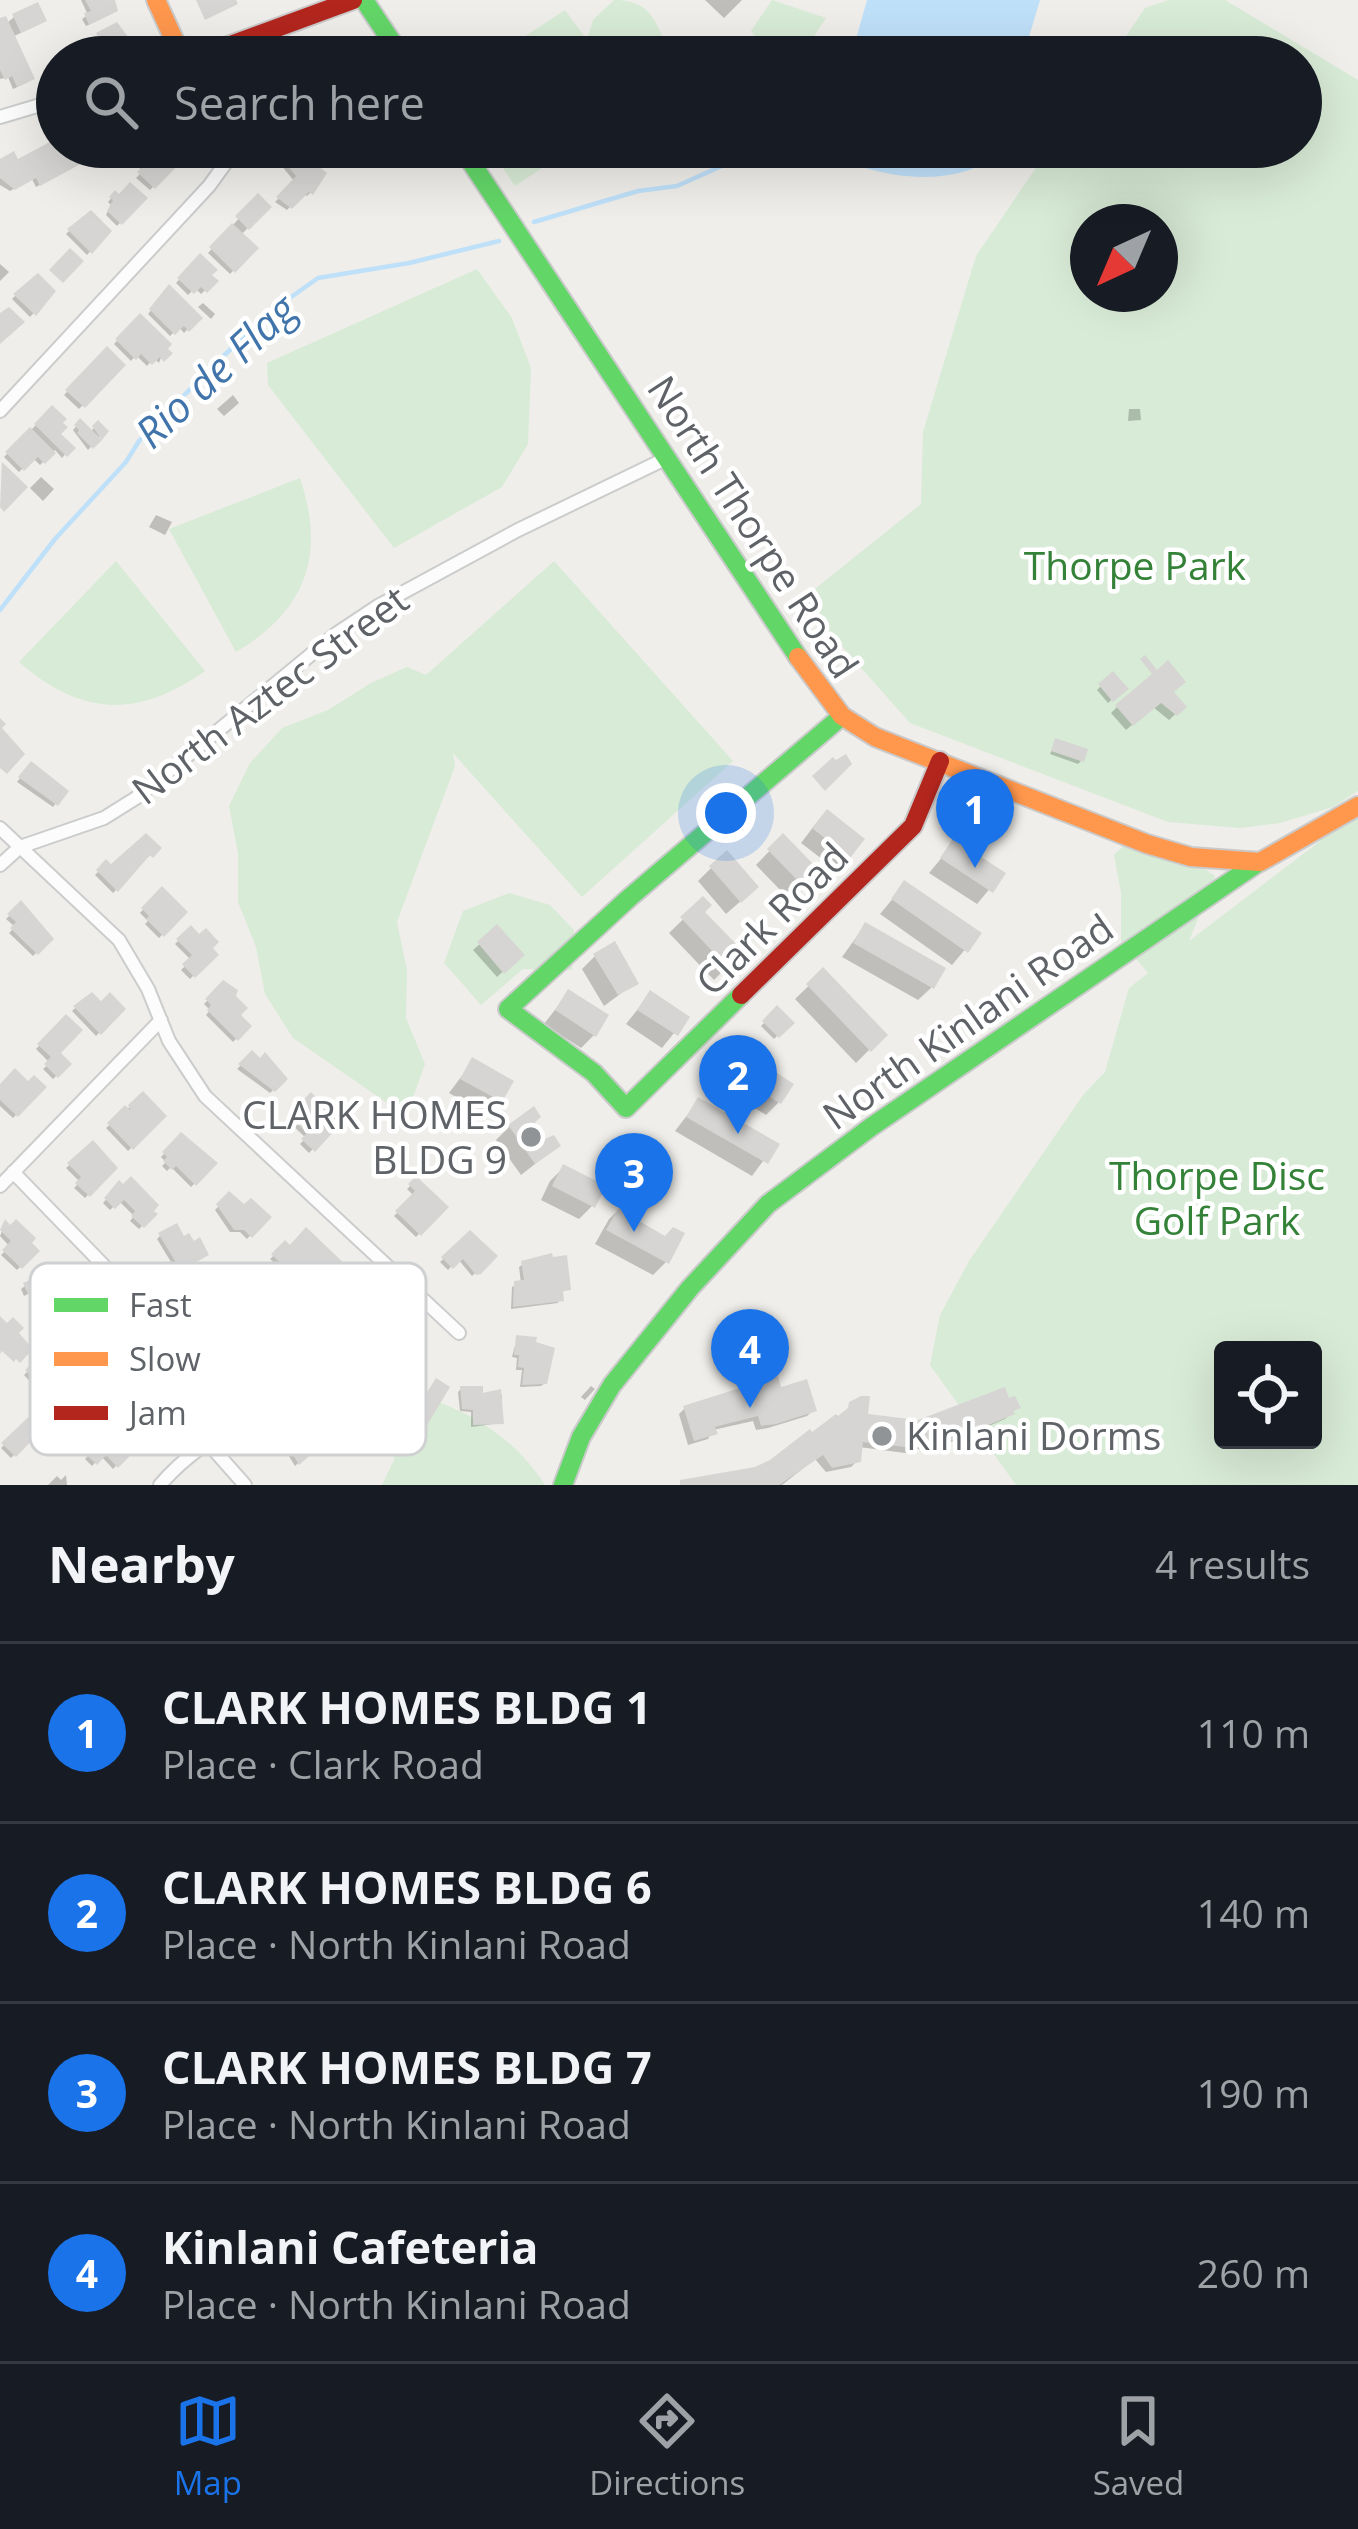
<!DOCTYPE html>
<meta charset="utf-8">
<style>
body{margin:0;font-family:"Open Sans",sans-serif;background:#242831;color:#f1f3f6}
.controls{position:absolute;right:36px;bottom:36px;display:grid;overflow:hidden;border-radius:12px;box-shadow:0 12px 48px #0002}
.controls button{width:108px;height:108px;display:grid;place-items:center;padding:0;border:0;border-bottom:3px solid #363941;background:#171b24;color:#f1f3f6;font:60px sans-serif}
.compass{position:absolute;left:1070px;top:204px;width:108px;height:108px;border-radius:50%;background:#171b24;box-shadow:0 12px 48px #0002;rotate:224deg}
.you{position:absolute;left:726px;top:813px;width:42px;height:42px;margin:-30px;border:9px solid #fff;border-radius:50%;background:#1a73e8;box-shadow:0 0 0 18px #1a73e833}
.badge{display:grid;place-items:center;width:78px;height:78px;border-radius:50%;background:#1a73e8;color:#fff;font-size:39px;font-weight:700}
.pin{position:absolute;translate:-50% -99px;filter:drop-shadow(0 3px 6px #0008)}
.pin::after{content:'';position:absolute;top:63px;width:42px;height:36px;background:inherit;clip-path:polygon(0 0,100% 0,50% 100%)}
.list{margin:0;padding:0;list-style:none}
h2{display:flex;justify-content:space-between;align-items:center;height:156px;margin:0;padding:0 48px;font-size:51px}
h2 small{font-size:39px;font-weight:400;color:#9ea1a6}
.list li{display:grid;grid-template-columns:78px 1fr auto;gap:36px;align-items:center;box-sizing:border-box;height:180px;padding:0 48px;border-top:3px solid #363941}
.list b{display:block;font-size:45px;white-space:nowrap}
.list p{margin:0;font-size:39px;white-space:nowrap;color:#9ea1a6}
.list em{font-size:39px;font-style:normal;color:#9ea1a6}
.icon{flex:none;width:66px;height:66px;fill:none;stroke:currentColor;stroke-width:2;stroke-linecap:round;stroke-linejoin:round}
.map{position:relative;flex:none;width:1358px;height:1485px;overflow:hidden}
.search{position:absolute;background:#171b24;box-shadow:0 12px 48px #0002;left:36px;right:36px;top:36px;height:132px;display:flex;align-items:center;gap:30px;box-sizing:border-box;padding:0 42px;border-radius:66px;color:#9ea1a6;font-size:45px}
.sheet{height:876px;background:#171b24}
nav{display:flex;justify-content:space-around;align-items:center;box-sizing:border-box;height:168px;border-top:3px solid #363941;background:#171b24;font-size:33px;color:#9ea1a6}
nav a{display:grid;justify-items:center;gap:6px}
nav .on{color:#1a73e8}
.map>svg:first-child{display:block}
.green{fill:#d8ebd6;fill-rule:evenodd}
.water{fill:#bfe0f9}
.shadow{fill:#0003}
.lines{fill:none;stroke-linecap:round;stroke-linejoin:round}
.stream{stroke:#bfe0f9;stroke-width:4.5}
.building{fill:#d6d5d3}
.street-casing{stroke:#cbcccc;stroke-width:16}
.fast-casing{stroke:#cacacb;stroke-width:22}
.slow-casing{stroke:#cacacb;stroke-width:22}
.jam-casing{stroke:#cacacb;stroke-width:22}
.street{stroke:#fdfcfc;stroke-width:12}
.fast{stroke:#63d668;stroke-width:18}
.slow{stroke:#ff974d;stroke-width:18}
.jam{stroke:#b3261e;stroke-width:18}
.poi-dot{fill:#919496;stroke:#fff;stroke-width:4.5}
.labels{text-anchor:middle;stroke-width:9;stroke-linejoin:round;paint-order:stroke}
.street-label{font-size:39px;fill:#5f6368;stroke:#fff}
.park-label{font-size:39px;fill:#348238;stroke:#fff}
.poi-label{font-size:39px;fill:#5f6368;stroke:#fff;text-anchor:end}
.water-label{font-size:42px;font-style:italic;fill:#4174aa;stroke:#fff}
.key{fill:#fff;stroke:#cfd0d2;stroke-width:3}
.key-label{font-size:33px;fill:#5f6368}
</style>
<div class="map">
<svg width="1358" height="1485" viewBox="0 0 1358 1485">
<rect width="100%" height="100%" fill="#efeeea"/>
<path class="green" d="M614,0C656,0 655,27 673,57H493L565,10L587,40L593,20Z
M772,0L826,18L800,57H774L751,31Z
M1169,0H1225L1358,80V791L1333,807L1280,823L1240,828L1168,822L910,723L801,600L921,504L923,432L976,256L1050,147H1301V57H1112L1145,8ZM1088,222H1160V294H1088Z
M489,147H574L515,186Z
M477,269L512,318L531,368L528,444L502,487L394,548L268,385L267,363Z
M300,478C326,556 306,610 236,652L169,529Z
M116,561L205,671C137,719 81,716 19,662Z
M554,561L733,761L582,897L453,753L455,766L397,922L407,970L406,1018L425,1064L406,1116L293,1038L265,994L256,947L238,902V853L229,806L250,763L282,728L328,710L371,683L407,667L426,675Z
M1358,812V1485H1016L930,1365L940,1315L969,1261L1083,1095L1105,1072L1129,988L1148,973L1121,941V893L1114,855L1139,831L1171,845L1215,876L1189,941ZM1223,1350H1313V1440H1223Z
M509,893L550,905L574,930L572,970L523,969L481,1005L444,963L463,911Z
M421,1396C472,1412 516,1439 545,1485H382L394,1460L396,1420Z"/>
<path class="water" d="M867,0H1040L1023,57H851Z
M815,147H987L972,169C923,187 860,172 815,147Z"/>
<path class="shadow" d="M81,0H110L111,14L86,26L82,19L88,15Z
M705,0H742L724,18Z
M14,17L40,24L12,37L28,82L13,89L8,77L0,79V22L6,24Z
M77,45L83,57H72L68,49Z
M57,147H78L81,162L36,187L32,179L10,191L0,185V160L17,163Z
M168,147H180L186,153L150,190L136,178L143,171L138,167L150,154L155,158Z
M276,147H291L323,173L310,193L307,196L303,193L287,210L275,202L295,182L270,152Z
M115,194L144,198L117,226L106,215L111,205L108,202Z
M258,197L268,207L241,235L255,248L230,274L208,253Z
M75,225L108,231L87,255L66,234Z
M200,257L214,282L201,294L195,288L188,295L176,283Z
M0,264L9,272L0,281Z
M29,282L52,292L30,317L12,299Z
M169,288L198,318L184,333L179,327L170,336L148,314Z
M203,303L215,314L211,319L198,307Z
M140,317L164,349L159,363L154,358L147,366L136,355L131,361L114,344Z
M107,351L122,365L79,409L64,395Z
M233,395L239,403L224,416L217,409Z
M52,409L57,434L71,448L62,458L55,450L40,465L33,458L19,472L4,457Z
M1140,409L1141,420L1128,421L1129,409Z
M80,422L90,432L98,424L105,431L88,450L73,430Z
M41,477L54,489L43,501L30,488Z
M156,515L172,522L165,535L149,527Z
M1112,675L1124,689L1108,703L1097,690Z
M1171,692L1183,707L1169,720L1153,707L1126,730L1111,713L1117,707Z
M1056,741L1081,761L1078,764L1050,754Z
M31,764L65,791L53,807L17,782Z
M814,826L848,856L835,869L801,843Z
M783,837L813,868L785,895L756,865Z
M954,843L1002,874L977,904L929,873Z
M157,848L113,893L95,875L106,864L111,868Z
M711,868L742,900L726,914L698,881Z
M905,884L978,934L952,965L880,914Z
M162,890L184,912L159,938L145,924L148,921L140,913Z
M703,900L701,912L736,948L747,947L714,980L669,933Z
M21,904L50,939L33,956L9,933L15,927L6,919Z
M865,925L932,987L918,1000L842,957Z
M190,929L215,954L190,979L181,970L191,960L175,944Z
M497,929L521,955L497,977L473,950Z
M595,956L635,983L604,1006L582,969Z
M823,972L884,1035L856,1063L795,999Z
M224,984L237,1015L248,1026L233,1042L206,1015L210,1010L204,1004Z
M568,993L594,1035L581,1048L544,1024Z
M650,994L686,1018L662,1048L626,1024Z
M84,1000L101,1005L122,1009L96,1036L72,1011Z
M777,1010L790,1023L774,1039L761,1026Z
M66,1018L57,1053L68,1064L53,1079L43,1069L50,1063L36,1049Z
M252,1054L284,1079L270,1093L237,1069Z
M742,1054L779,1102L766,1115L717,1084Z
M473,1061L500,1101L486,1114L449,1093Z
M28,1085L43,1087L13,1118L0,1106V1088Z
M143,1095L163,1116L128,1151L106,1128Z
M311,1096L328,1113L343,1117L309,1153L300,1144L306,1138L287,1120Z
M699,1100L775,1145L752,1176L675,1131Z
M532,1123L543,1143L558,1146L521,1175L496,1140L509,1127Z
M181,1136L214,1164L191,1187L171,1167L167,1171L162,1166L166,1162L161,1157Z
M93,1144L114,1168L85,1198L74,1188L80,1182L66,1168Z
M563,1168L592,1206L579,1219L541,1200L550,1181Z
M416,1180L445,1207L416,1237L394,1216L414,1196L407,1189Z
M119,1185L154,1214L139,1229L130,1221L134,1216L119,1201L110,1210L103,1203Z
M229,1195L244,1209L267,1217L247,1239L240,1232H230L215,1210Z
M623,1206L625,1217L666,1262L653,1275L595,1244L609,1219Z
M5,1224L36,1251L17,1270L1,1255L10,1247L0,1236Z
M470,1234L494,1256L472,1276L458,1259L448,1270L440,1262Z
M160,1236L183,1240L202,1258L185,1267L182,1263L174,1267L157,1239Z
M285,1245L339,1297L325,1311L270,1259Z
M523,1264L568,1289L560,1293L558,1303L511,1309L512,1287L521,1283L519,1267Z
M45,1271L65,1292L50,1301L47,1295L34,1301L30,1293L24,1296L21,1289Z
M517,1338L545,1383L541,1386L520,1387L522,1370H516L517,1358L512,1357Z
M48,1352L56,1369L70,1384L49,1404L41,1395L44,1380L36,1388L24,1375Z
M591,1386L595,1389L585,1400L581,1397Z
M461,1389L480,1396L502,1395L501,1423L471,1427V1412L460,1411L458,1392Z
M779,1391L813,1410L807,1416L768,1428L756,1430L753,1421L713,1430L708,1439L688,1445L679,1414L685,1408Z
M1008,1402L1017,1407L1005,1419L937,1448L935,1444L905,1453L859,1447L858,1460L851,1467L826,1472L815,1459L782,1485H679L756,1470L843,1416L851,1404L864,1416L918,1423Z
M38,1412L51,1425L40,1436L36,1432L11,1458L1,1448Z
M301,1424L323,1440L295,1466L279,1440L287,1434L284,1429L287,1426Z
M132,1442L135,1446L113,1469L101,1456L92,1466L85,1459L96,1447Z
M66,1475L67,1485H48L57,1476L61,1480Z"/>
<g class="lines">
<path class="stream" d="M534,222L638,191L677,186L764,147
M0,610L55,539L126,462L139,441L220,359L277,307L318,278L409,263L499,241"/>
</g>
<path class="building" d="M85,0H115L118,11L89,25L84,13L91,11Z
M196,0H236L238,4L205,20Z
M38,2L47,21L21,33L12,14Z
M6,16L35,79L17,87L12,76L5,80L0,70V18Z
M117,22L131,41L106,53L96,33Z
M57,138V147H81L88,160L40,186L36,178L15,190L0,178V159L14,151L18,159Z
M162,147H184L190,153L155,189L137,172L144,166L139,162L150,150L155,154Z
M272,147H294L327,173L313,195L309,192L292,209L276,197L296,176Z
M130,182L148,198L122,225L107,211L113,200L109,197L115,190L119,194Z
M258,193L272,207L249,230L235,216Z
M91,210L112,231L92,254L67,229Z
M232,223L259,248L235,273L209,247Z
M70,248L84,261L63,283L49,270Z
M200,253L218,270L212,275L219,281L207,293L201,287L194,294L177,278Z
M38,273L56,291L36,316L13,294Z
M169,284L203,318L189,332L184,326L175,335L149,309Z
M9,307L25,322L0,344V313Z
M140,313L172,344L168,349L173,353L164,362L160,357L152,365L141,354L136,360L115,339Z
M107,346L126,365L85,408L65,390Z
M52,405L67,419L63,423L68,427L61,434L76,448L67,457L34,424Z
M80,418L102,440L92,426L98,420L109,431L102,440L93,449L77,433L79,430L74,425Z
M30,427L56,453L45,464L38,457L24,471L5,452Z
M2,462L28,487L4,512L0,507Z
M1145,655L1157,670L1168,660L1186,682L1174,692L1187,707L1177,716L1161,703L1133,726L1115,705L1152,674L1140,659Z
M1113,671L1129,689L1113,702L1098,684Z
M0,718L6,724L2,728L25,754L7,774L0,768Z
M1055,738L1088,749L1084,762L1051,751Z
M846,754L852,764L825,791L812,776L833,757L836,760Z
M31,761L69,791L58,806L18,777Z
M827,809L865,839L850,858L812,828Z
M146,833L162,848L153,858L150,855L118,892L96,870L106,859L111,864Z
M783,833L817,868L801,884L767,849Z
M953,839L1006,873L993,893L940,858Z
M727,850L759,887L741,903L709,866Z
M904,880L982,933L968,953L891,899Z
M162,886L188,912L164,937L146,919L149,916L141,908Z
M703,896L712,905L705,912L736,944L742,938L752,947L729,969L680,917Z
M21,900L54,939L38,955L10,928L16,922L7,914Z
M865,922L946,968L934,989L853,943Z
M497,924L525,955L504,974L477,942Z
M191,925L199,934L206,928L219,942L213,948L219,955L195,978L182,964L192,955L176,939Z
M615,941L639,984L618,995L593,954Z
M823,967L888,1035L871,1052L806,984Z
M223,980L238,990L236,996L248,1008L241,1015L252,1026L238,1041L207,1010L211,1005L205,999Z
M568,989L609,1015L596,1037L555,1010Z
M650,990L690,1017L678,1036L637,1010Z
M92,992L101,1001L110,992L126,1009L101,1035L73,1006Z
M777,1005L795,1023L779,1038L762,1021Z
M66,1014L83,1030L61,1053L72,1064L58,1078L44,1064L51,1057L37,1044Z
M252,1050L260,1058L265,1052L288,1079L275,1092L238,1064Z
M741,1050L794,1084L781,1104L728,1070Z
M472,1057L514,1081L502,1102L460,1079Z
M15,1068L28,1081L34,1075L47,1087L18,1117L0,1100V1084Z
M143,1091L167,1116L133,1150L107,1123L125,1105L131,1111L128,1105Z
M311,1092L328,1109L333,1104L347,1117L315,1152L301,1139L307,1133L288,1115Z
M698,1097L780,1144L768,1164L686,1117Z
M534,1106L541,1117L535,1122L545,1139L554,1135L561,1146L535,1164L508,1125Z
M181,1132L218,1163L196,1186L176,1166L172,1170L163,1161L167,1157L162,1152Z
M93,1140L118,1168L90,1197L75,1183L81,1177L67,1163Z
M563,1164L606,1186L595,1208L552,1186Z
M131,1176L159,1205L154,1211L158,1214L144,1228L131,1216L135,1211L124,1200L115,1209L104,1198L119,1180L123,1184Z
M416,1176L449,1207L421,1236L395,1211L415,1191L408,1184Z
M229,1191L244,1204L251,1198L272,1217L252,1238L244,1230H234L216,1204Z
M622,1202L633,1208L629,1215L665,1236L673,1227L685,1233L669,1264L606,1230Z
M5,1219L10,1225L16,1219L36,1238L32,1243L40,1251L22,1269L2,1250L11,1241L0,1230Z
M177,1223L184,1236L189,1233L194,1241L200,1237L209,1255L189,1266L186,1262L178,1266L158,1233Z
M306,1227L348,1267L331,1285L344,1296L330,1310L271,1254L285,1240L290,1245Z
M470,1230L498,1256L481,1274L476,1275L463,1259L453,1269L441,1257Z
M552,1253L553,1257L567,1255L571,1290L563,1291L564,1301L513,1307L514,1281L524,1280L521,1261Z
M55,1264L58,1273L64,1270L72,1289L54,1300L51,1294L38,1300L34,1291L28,1294L23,1283L45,1273L44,1269Z
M0,1316L7,1323L13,1317L24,1328L19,1333L33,1349L20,1363L16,1359L14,1362L2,1351L0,1354Z
M516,1335L537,1337L536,1342L555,1348L547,1384L522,1385L524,1368L518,1367L519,1355H514Z
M48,1348L65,1365L61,1369L74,1384L54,1403L43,1391L44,1385L41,1387L25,1370Z
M778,1376L781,1387L807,1379L817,1411L776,1424L761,1426L758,1416L726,1424L715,1427L718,1434L694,1441L683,1406Z
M436,1378L450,1387L420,1437L390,1416L406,1393L412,1389L422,1400Z
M460,1386H483V1393L501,1389L504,1424L473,1425V1410L462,1409Z
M1005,1387L1009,1398L1015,1396L1021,1408L1013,1411L1015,1414L943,1444L941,1440L928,1446L915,1444L914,1448L863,1442L861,1462L832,1468L823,1455L779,1485H680V1480L755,1467L770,1460L810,1429L812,1432L836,1414L838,1416L848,1408L849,1402L861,1396H870L868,1414L918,1420Z
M38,1408L55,1425L46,1435L41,1431L16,1457L1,1443Z
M298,1415L302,1420L309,1415L327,1440L299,1465L281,1434L289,1429L285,1424Z
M126,1419L143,1436L136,1442L140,1446L118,1468L106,1455L97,1465L86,1454L96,1443L99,1446L113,1425L117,1429Z"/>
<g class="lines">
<g class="street-casing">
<path id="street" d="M0,117L57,100
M0,411L209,186L230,157L225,147
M0,828L119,940L148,989L169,1041L205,1096L459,1333
M0,865L20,847L104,818L136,798L336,634L378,606L518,530L669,457
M13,1172L109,1271
M0,1186L161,1020
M207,1442L245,1485
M160,1485C203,1434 268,1412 317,1369C347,1343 373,1311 401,1283"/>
</g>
<g class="fast-casing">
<path id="fast" d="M364,0L402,57
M461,147L798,657
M741,995L626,1108L594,1073L508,1009L629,898L842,716
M563,1485L581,1437L612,1385L690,1288L768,1204L871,1127L1259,862"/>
</g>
<g class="slow-casing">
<path id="slow" d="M156,0L182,57
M798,657L842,716L875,737L1147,844L1191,857L1260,862L1358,806"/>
</g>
<g class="jam-casing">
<path id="jam" d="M198,57L353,0
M741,995L913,826L940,761"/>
</g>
<use href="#street" class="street"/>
<use href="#fast" class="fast"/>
<use href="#slow" class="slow"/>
<use href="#jam" class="jam"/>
</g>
<g class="poi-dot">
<circle cx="531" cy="1137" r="12"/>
<circle cx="882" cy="1436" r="12"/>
</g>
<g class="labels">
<g class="street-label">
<text transform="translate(753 527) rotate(57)" y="14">North Thorpe Road</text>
<text transform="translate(270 695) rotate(-37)" y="14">North Aztec Street</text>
<text transform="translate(772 919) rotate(-45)" y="14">Clark Road</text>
<text transform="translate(968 1022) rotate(-35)" y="14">North Kinlani Road</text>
</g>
<g class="park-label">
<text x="1135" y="580">Thorpe Park</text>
<text x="1217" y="1190">Thorpe Disc<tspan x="1217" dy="45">Golf Park</tspan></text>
</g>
<g class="poi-label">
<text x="507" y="1129">CLARK HOMES<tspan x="507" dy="45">BLDG 9</tspan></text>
<text x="906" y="1450" text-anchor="start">Kinlani Dorms</text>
</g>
<g class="water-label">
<text transform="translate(216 371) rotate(-43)" y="15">Rio de Flag</text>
</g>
</g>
<rect x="30" y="1263" width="396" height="192" rx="18" class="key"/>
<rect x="54" y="1298" width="54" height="14" fill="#63d668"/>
<rect x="54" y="1352" width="54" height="14" fill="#ff974d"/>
<rect x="54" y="1406" width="54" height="14" fill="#b3261e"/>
<g class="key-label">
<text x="129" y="1317">Fast</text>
<text x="129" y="1371">Slow</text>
<text x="129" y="1425">Jam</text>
</g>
</svg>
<div class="controls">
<button><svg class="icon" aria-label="locate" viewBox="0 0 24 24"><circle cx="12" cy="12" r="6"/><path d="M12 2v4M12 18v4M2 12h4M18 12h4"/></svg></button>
</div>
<svg class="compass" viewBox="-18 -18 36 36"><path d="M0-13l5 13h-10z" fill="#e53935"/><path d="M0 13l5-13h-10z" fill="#9ea1a6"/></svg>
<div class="you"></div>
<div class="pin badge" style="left:975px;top:868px">1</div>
<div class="pin badge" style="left:738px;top:1134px">2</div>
<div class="pin badge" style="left:634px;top:1232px">3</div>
<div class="pin badge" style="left:750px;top:1408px">4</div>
<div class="search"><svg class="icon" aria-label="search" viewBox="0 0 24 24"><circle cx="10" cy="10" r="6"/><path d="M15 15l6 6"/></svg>Search here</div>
</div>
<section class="sheet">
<h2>Nearby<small>4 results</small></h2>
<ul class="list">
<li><span class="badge">1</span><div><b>CLARK HOMES BLDG 1</b><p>Place · Clark Road</p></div><em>110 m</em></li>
<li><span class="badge">2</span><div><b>CLARK HOMES BLDG 6</b><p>Place · North Kinlani Road</p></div><em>140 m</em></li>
<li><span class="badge">3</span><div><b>CLARK HOMES BLDG 7</b><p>Place · North Kinlani Road</p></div><em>190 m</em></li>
<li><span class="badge">4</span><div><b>Kinlani Cafeteria</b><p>Place · North Kinlani Road</p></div><em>260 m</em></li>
</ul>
</section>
<nav>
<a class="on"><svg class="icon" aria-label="map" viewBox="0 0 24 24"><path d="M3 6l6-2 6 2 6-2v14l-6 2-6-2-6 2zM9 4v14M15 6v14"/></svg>Map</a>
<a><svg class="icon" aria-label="directions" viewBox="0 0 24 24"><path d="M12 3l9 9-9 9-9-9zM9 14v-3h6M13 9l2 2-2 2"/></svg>Directions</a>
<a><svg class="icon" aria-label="saved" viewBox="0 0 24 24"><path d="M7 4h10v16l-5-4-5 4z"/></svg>Saved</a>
</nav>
